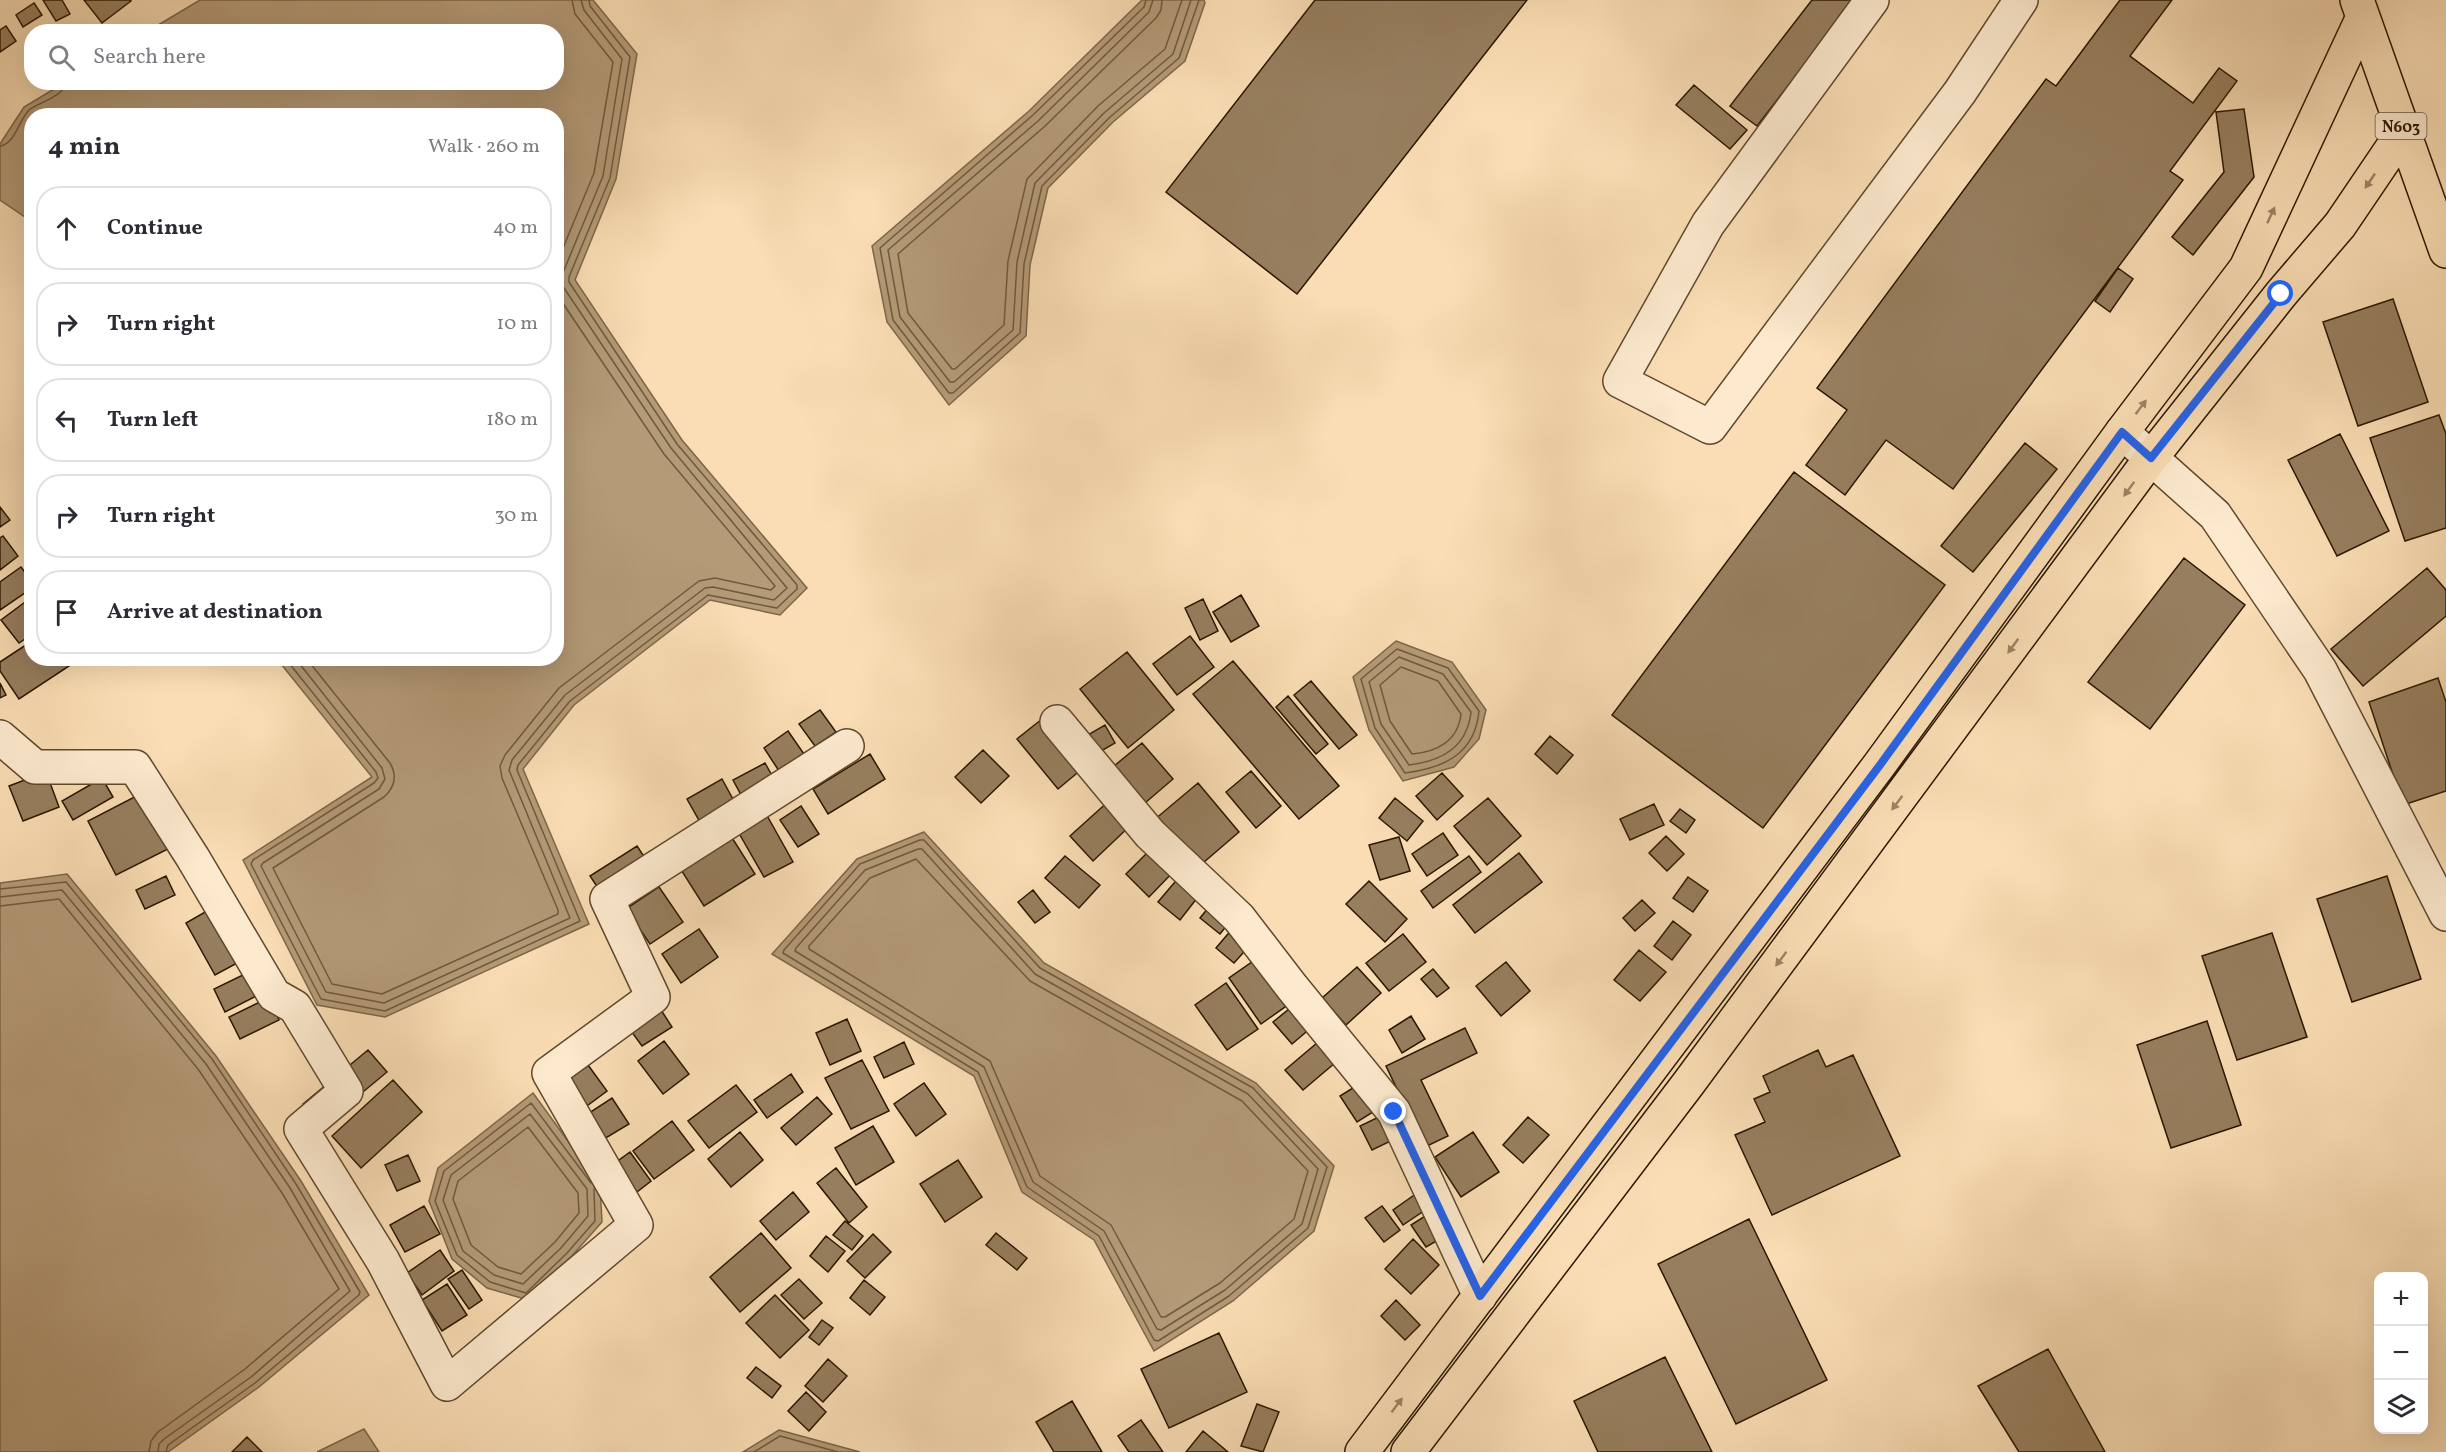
<!DOCTYPE html>
<meta charset="utf-8">
<style>
body{margin:0;font-family:Vollkorn,serif;background:#f7f7f7;color:#2b2b33}
.controls{position:absolute;right:18px;bottom:18px;display:grid;overflow:hidden;border-radius:12px;box-shadow:0 6px 24px #0002}
.controls button{width:54px;height:54px;display:grid;place-items:center;padding:0;border:0;border-bottom:2px solid #e1e1e2;background:#fff;color:#2b2b33;font:30px sans-serif}
.stop{position:absolute;width:18px;height:18px;margin:-14px;border:4px solid #2563eb;border-radius:50%;background:#fff}
.stop.end{background:#2563eb;border-color:#fff;box-shadow:0 2px 6px #0008}
.list{margin:0;padding:0;list-style:none}
h2{display:flex;justify-content:space-between;align-items:center;height:78px;margin:0;padding:0 24px;font-size:26px}
h2 small{font-size:20px;font-weight:400;color:#7c7c81}
.list li{display:grid;grid-template-columns:39px 1fr auto;gap:18px;align-items:center;box-sizing:border-box;height:84px;margin:0 12px 12px;padding:0 12px;border:2px solid #e1e1e2;border-radius:24px}
.list b{display:block;font-size:22px;white-space:nowrap}
.list em{font-size:20px;font-style:normal;color:#7c7c81}
.icon{flex:none;width:33px;height:33px;fill:none;stroke:currentColor;stroke-width:2;stroke-linecap:round;stroke-linejoin:round}
.map{position:relative;flex:none;width:2446px;height:1452px;overflow:hidden}
.search{position:absolute;background:#fff;box-shadow:0 6px 24px #0002;left:24px;top:24px;width:540px;height:66px;display:flex;align-items:center;gap:15px;box-sizing:border-box;padding:0 21px;border-radius:24px;color:#7c7c81;font-size:22px}
.panel{position:absolute;background:#fff;box-shadow:0 6px 24px #0002;left:24px;top:108px;width:540px;height:558px;border-radius:24px}
.map>svg:first-child{display:block}
.water{fill:#b49a77;stroke:#7d6647;stroke-width:1.5}
.lines{fill:none;stroke-linecap:round;stroke-linejoin:round}
.shore{stroke:#70593c;stroke-width:1.5}
.building{fill:#977e5e;stroke:#2b1800;stroke-width:1.5}
.minor-casing{stroke:#5f492d;stroke-width:36}
.major-casing{stroke:#2b1800;stroke-width:36}
.highway-casing{stroke:#2b1800;stroke-width:36}
.minor{stroke:#fce9ce;stroke-width:33}
.major{stroke:#faddb4;stroke-width:33}
.highway{stroke:#faddb4;stroke-width:33}
.oneway{fill:#9d8463}
.route{stroke:#2563eb;stroke-width:8}
.labels{text-anchor:middle;stroke-width:4.5;stroke-linejoin:round;paint-order:stroke}
.shield{fill:#fce9ce;stroke:#6a573e;stroke-width:1.5}
.shield-label{font-size:16px;font-weight:bold;fill:#2b1800}
</style>
<div class="map">
<svg width="2446" height="1452" viewBox="0 0 2446 1452">
<rect width="100%" height="100%" fill="#faddb4"/>
<filter id="stains"><feTurbulence type="fractalNoise" baseFrequency=".00333" numOctaves="4"/><feColorMatrix values="0 0 0 0 .2 0 0 0 0 .09 0 0 0 0 .02 0 0 0 .5 -.17"/></filter>
<radialGradient id="worn" r=".72"><stop offset=".6" stop-color="#630" stop-opacity="0"/><stop offset="1" stop-color="#630" stop-opacity=".3"/></radialGradient>
<path class="water" d="M200,0H593L637,54L616,179L575,280L682,440L807,588L780,615L710,600L574,705L523,769L589,924L385,1017L317,1005L243,860L372,777L277,659L556,658V116H32L31,221L0,200V144L24,107L64,83L556,82V32L148,31Z
M1142,0H1204L1205,3L1185,61L1113,122L1048,188L1030,265L1026,336L949,405L887,322L872,246L1029,111Z
M1396,641L1452,662L1486,710L1479,739L1454,767L1403,781L1369,730L1353,677Z
M924,832L1044,963L1256,1083L1334,1166L1314,1231L1233,1301L1154,1351L1094,1240L1022,1192L974,1076L772,954L857,859Z
M67,874L216,1056L301,1181L369,1295L259,1387L168,1452H0V883Z
M533,1093L600,1185L602,1222L571,1257L528,1300L487,1288L452,1259L429,1201L438,1168Z
M364,1429L379,1452H317Z
M779,1430L860,1452H743Z"/>
<g class="lines">
<path class="shore" d="M1146,0L1144,7L1033,115L880,248L893,320L949,393H953L1020,333L1024,264L1042,186L1109,118L1179,58L1199,0
M1153,0L1149,12L1038,121L888,250L900,317L950,382H954L1013,330L1017,262L1035,183L1104,113L1173,54L1191,0
M1162,0L1161,10L1156,18L1044,127L898,254L908,313L952,369H955L1004,325L1008,261L1027,179L1098,106L1165,49L1182,0
M0,146C15,144 19,120 29,110C39,102 64,97 66,82
M556,265L594,173L613,62L575,14L572,0
M1397,649L1448,668L1479,711C1475,754 1444,768 1405,773L1375,728L1361,679Z
M1399,657L1443,674L1471,712C1467,748 1441,761 1409,765L1381,724L1369,682Z
M285,658L376,772L378,778L374,783L253,860L251,864L321,999L385,1011L580,921L517,770L518,765L570,701L708,595L777,608L797,589V585L677,444L569,282V277L610,178L630,57L590,6L589,0
M295,658L382,768L385,779L379,789L263,863L261,866L326,992L384,1003L570,918L509,770L512,760L565,695L705,588L713,587L774,600L787,588L671,448L562,285V275L603,176L622,59L584,10L581,0
M306,658L390,763C397,775 395,787 384,797L273,868L332,984L382,994L558,914V910L502,778L500,766L505,755L559,688L699,581L715,578L771,590L775,586L664,454L556,293
M1401,667L1438,681L1461,714C1458,741 1437,752 1412,754L1390,721L1380,685Z
M920,840H924L1040,968L1253,1088L1327,1167L1308,1228L1229,1296L1158,1341L1154,1340L1099,1236L1027,1187L978,1072L783,953L784,950L860,864Z
M918,849H922L1035,974L1248,1094L1318,1169L1302,1224L1225,1290L1161,1330L1157,1329L1104,1231L1033,1182L984,1067L795,951L796,948L865,870Z
M916,859L1030,981L1242,1101L1308,1171L1294,1219L1220,1283L1165,1317H1161L1111,1225L1040,1176L990,1061L809,949V946L870,878Z
M0,889L66,882L212,1059L296,1184L360,1292L359,1295L255,1383L168,1445L166,1452
M0,897L62,890L206,1064L290,1188L350,1291L251,1377L164,1439L159,1444L158,1452
M0,906L59,899L198,1069L282,1193L339,1289L245,1369L158,1432L151,1441L149,1452
M530,1114L587,1189L588,1216L561,1248L523,1284L494,1275L463,1251L443,1200L451,1175Z
M528,1127L578,1193L579,1213L555,1242L521,1274L498,1267L471,1245L453,1199L458,1181Z
M591,1183L531,1103L444,1171L435,1201L457,1255L490,1282L526,1293L567,1253L595,1221L594,1189
M754,1452L780,1436L838,1452"/>
</g>
<path class="building" d="M43,0H62L70,14L56,21Z
M84,0H130L131,1L102,23Z
M1315,0H1527L1297,294L1166,192Z
M1812,0H1854L1757,126L1730,106Z
M2120,0H2172L2130,56L2193,103L2219,68L2237,81L2170,171L2183,180L1953,489L1886,440L1845,495L1806,465L1847,410L1817,388L2046,79L2056,86Z
M34,3L42,15L23,27L16,15Z
M6,26L16,41L0,52V30Z
M1694,85L1747,130L1730,149L1676,105Z
M2244,109L2254,177L2193,255L2172,237L2224,172L2216,112Z
M2118,268L2133,279L2110,312L2095,301Z
M2393,299L2428,402L2358,426L2323,322Z
M2439,415L2446,434V528L2405,541L2370,438Z
M2340,434L2389,531L2337,556L2288,460Z
M2025,443L2057,469L1973,572L1941,546Z
M1794,472L1945,585L1763,828L1612,715Z
M0,507L10,520L0,527Z
M3,536L18,556L0,570V538Z
M2184,558L2245,605L2150,729L2088,682Z
M21,567L32,582V588L0,610V582Z
M2427,568L2446,590V616L2363,686L2331,649Z
M1241,595L1259,626L1231,642L1213,612Z
M32,597V634L19,643L1,620Z
M1203,599L1218,631L1200,640L1185,608Z
M1190,636L1214,667L1177,695L1153,664Z
M32,641V658H68L72,664L19,699L0,671V662Z
M1127,652L1174,710L1128,748L1080,689Z
M1233,661L1339,786L1299,819L1193,694Z
M2438,678L2446,702V791L2403,805L2369,702Z
M1311,681L1357,735L1339,749L1294,695Z
M0,683L6,695L0,698Z
M1288,696L1328,744L1316,754L1276,707Z
M820,710L836,732L815,746L799,724Z
M1042,719L1082,769L1058,789L1017,739Z
M1105,725L1115,743L1096,754L1086,736Z
M788,731L804,754L779,771L764,748Z
M1550,736L1573,755L1557,774L1535,754Z
M1142,743L1173,779L1145,803L1114,766Z
M983,750L1009,776L981,803L955,777Z
M870,754L885,779L828,814L813,789Z
M765,763L784,797L752,815L733,780Z
M1251,771L1281,806L1256,828L1226,792Z
M46,772L59,807L23,821L9,786Z
M1442,773L1463,796L1437,820L1416,796Z
M102,778L113,797L73,820L62,801Z
M722,779L740,812L705,831L687,799Z
M1198,783L1239,832L1196,869L1154,820Z
M146,791L174,846L116,875L88,821Z
M1395,798L1423,821L1407,841L1379,818Z
M1488,798L1521,836L1487,865L1454,826Z
M1111,799L1133,823L1093,861L1070,836Z
M1654,804L1664,825L1630,840L1620,819Z
M801,806L819,834L798,847L780,820Z
M1680,809L1695,820L1686,833L1670,821Z
M765,812L793,862L764,877L736,828Z
M729,833L755,874L704,906L678,865Z
M1443,833L1458,855L1427,876L1412,854Z
M1666,836L1684,854L1667,871L1649,853Z
M1399,837L1410,871L1380,880L1369,845Z
M637,846L659,879L612,909L590,876Z
M1153,847L1176,869L1149,897L1126,874Z
M1519,853L1542,882L1475,933L1453,905Z
M1065,856L1100,885L1079,908L1045,878Z
M1469,856L1481,872L1433,908L1421,891Z
M166,876L175,895L145,909L136,890Z
M1180,876L1201,893L1180,920L1158,902Z
M2387,876L2421,979L2352,1002L2317,899Z
M1688,877L1708,891L1693,912L1673,898Z
M1369,881L1407,919L1385,942L1346,904Z
M659,887L683,922L650,944L626,909Z
M1033,890L1050,912L1035,923L1018,902Z
M1642,900L1655,913L1635,931L1623,918Z
M1213,902L1232,919L1220,934L1200,918Z
M212,908L241,961L215,975L186,923Z
M1673,921L1691,935L1672,960L1654,946Z
M1233,928L1251,944L1234,963L1216,948Z
M699,929L718,957L681,983L662,954Z
M2272,933L2307,1037L2237,1060L2202,956Z
M1403,934L1426,962L1389,991L1366,963Z
M1639,950L1666,972L1640,1001L1614,980Z
M1259,957L1292,1002L1261,1024L1229,978Z
M1506,962L1530,991L1501,1016L1476,986Z
M1357,967L1381,993L1346,1025L1322,998Z
M1433,969L1449,988L1437,997L1421,979Z
M253,970L264,992L225,1012L214,989Z
M1226,983L1258,1029L1227,1050L1195,1005Z
M268,998L279,1020L240,1039L229,1017Z
M1294,1005L1312,1027L1292,1044L1273,1022Z
M661,1010L672,1027L642,1046L631,1031Z
M1411,1016L1425,1039L1402,1053L1389,1030Z
M847,1019L861,1051L830,1065L816,1033Z
M2207,1021L2241,1125L2171,1148L2137,1045Z
M1465,1028L1477,1053L1421,1080L1448,1136L1425,1147L1386,1066Z
M1324,1037L1342,1057L1303,1090L1285,1070Z
M664,1041L689,1074L663,1094L638,1061Z
M904,1042L914,1064L884,1078L874,1057Z
M368,1050L387,1072L322,1126L303,1104Z
M1818,1050L1826,1067L1853,1055L1900,1156L1772,1215L1735,1135L1765,1122L1754,1099L1770,1092L1763,1076Z
M862,1060L889,1111L851,1129L825,1078Z
M588,1065L607,1091L580,1111L561,1085Z
M791,1074L803,1092L767,1118L754,1100Z
M393,1080L422,1112L361,1168L332,1136Z
M1364,1081L1381,1107L1357,1122L1340,1096Z
M924,1083L946,1114L916,1136L894,1104Z
M736,1085L757,1112L709,1148L688,1121Z
M817,1097L832,1114L796,1145L781,1128Z
M612,1098L629,1124L599,1142L583,1117Z
M1387,1113L1399,1137L1372,1150L1360,1126Z
M1528,1117L1549,1135L1523,1163L1503,1145Z
M672,1121L694,1150L654,1179L633,1151Z
M873,1126L894,1162L856,1185L835,1148Z
M740,1132L763,1160L731,1187L708,1159Z
M1473,1132L1499,1172L1461,1197L1435,1157Z
M630,1152L651,1181L637,1192L615,1163Z
M408,1155L420,1181L397,1191L385,1165Z
M958,1160L982,1197L945,1222L920,1184Z
M836,1168L867,1207L849,1223L817,1183Z
M1420,1191L1431,1206L1403,1225L1393,1210Z
M793,1192L809,1212L776,1240L760,1221Z
M424,1206L440,1234L405,1252L390,1225Z
M1382,1206L1400,1230L1384,1242L1365,1218Z
M1433,1211L1447,1235L1426,1247L1411,1225Z
M1749,1219L1827,1380L1736,1424L1658,1264Z
M845,1221L863,1236L852,1250L833,1235Z
M761,1233L791,1268L740,1312L710,1277Z
M996,1233L1027,1258L1017,1270L986,1245Z
M873,1234L891,1252L865,1278L847,1261Z
M826,1236L845,1251L828,1272L810,1256Z
M1413,1239L1439,1265L1411,1294L1385,1269Z
M440,1250L454,1271L422,1295L407,1273Z
M462,1270L482,1300L469,1309L448,1279Z
M799,1279L822,1303L804,1319L781,1295Z
M864,1280L885,1297L870,1315L850,1298Z
M447,1284L467,1315L442,1331L422,1300Z
M775,1295L809,1330L780,1358L746,1323Z
M1396,1300L1420,1325L1405,1340L1381,1316Z
M822,1320L833,1328L819,1345L809,1337Z
M1219,1333L1247,1392L1169,1428L1141,1369Z
M2048,1349L2105,1452H2019L1978,1386Z
M1665,1357L1712,1452H1598L1574,1401Z
M828,1359L847,1376L823,1402L805,1386Z
M756,1367L781,1386L772,1398L747,1378Z
M806,1392L826,1412L809,1431L788,1411Z
M1072,1401L1102,1452H1054L1036,1422Z
M1257,1404L1279,1412L1263,1452L1241,1446Z
M1141,1420L1163,1452H1129L1118,1436Z
M1203,1431L1228,1452H1186Z
M247,1437L262,1452H232Z"/>
<g class="lines">
<g class="minor-casing">
<path id="minor" d="M1872,0L1708,224L1620,381L1710,427L1960,92L2021,0
M2122,432L2215,515L2320,670L2446,914
M1057,722L1150,834L1239,918L1292,987L1394,1112L1480,1296
M0,737L35,767H135L193,858L274,995L295,1007L346,1091L301,1129L383,1261L447,1384L636,1225L549,1073L653,997L607,899L847,746"/>
</g>
<g class="major-casing">
<path id="major" d="M1362,1452L1880,764L2122,432L2246,268L2362,19
M1408,1452L1688,1084L2151,458L2281,294L2340,225L2403,132"/>
</g>
<g class="highway-casing">
<path id="highway" d="M2357,0L2446,251"/>
</g>
<use href="#minor" class="minor"/>
<use href="#major" class="major"/>
<use href="#highway" class="highway"/>
</g>
<defs><path id="oneway-solid" d="M-6-.8H1V-3.2L6.5 0L1 3.2V.8H-6Z" transform="scale(1.5)"/></defs>
<g class="oneway">
<use href="#oneway-solid" transform="translate(2370 181) rotate(124)"/>
<use href="#oneway-solid" transform="translate(2271 215) rotate(-65)"/>
<use href="#oneway-solid" transform="translate(2141 407) rotate(-53)"/>
<use href="#oneway-solid" transform="translate(2129 489) rotate(126)"/>
<use href="#oneway-solid" transform="translate(2013 646) rotate(126)"/>
<use href="#oneway-solid" transform="translate(1897 803) rotate(127)"/>
<use href="#oneway-solid" transform="translate(1781 959) rotate(127)"/>
<use href="#oneway-solid" transform="translate(1397 1405) rotate(-53)"/>
</g>
<g class="lines">
<path class="route" d="M1394,1112L1480,1296L1880,765L2122,432L2151,458L2281,294"/>
</g>
<g class="labels">
<rect class="shield" x="2375.5" y="113" width="51" height="26" rx="4.5"/>
<g class="shield-label">
<text x="2401" y="132">N603</text>
</g>
</g>
<rect width="100%" height="100%" filter="url(#stains)"/>
<rect width="100%" height="100%" fill="url(#worn)"/>
</svg>
<div class="controls">
<button>+</button>
<button>−</button>
<button><svg class="icon" aria-label="layers" viewBox="0 0 24 24"><path d="M12 4l9 5-9 5-9-5zM3 14l9 5 9-5"/></svg></button>
</div>
<div class="stop" style="left:2281px;top:294px"></div>
<div class="stop end" style="left:1394px;top:1112px"></div>
<div class="search"><svg class="icon" aria-label="search" viewBox="0 0 24 24"><circle cx="10" cy="10" r="6"/><path d="M15 15l6 6"/></svg>Search here</div>
<section class="panel">
<h2>4 min<small>Walk · 260 m</small></h2>
<ul class="list">
<li><svg class="icon" aria-label="ahead" viewBox="0 0 24 24"><path d="M12 20V5M6 11l6-6 6 6"/></svg><div><b>Continue</b></div><em>40 m</em></li>
<li><svg class="icon" aria-label="right" viewBox="0 0 24 24"><path d="M7 20v-9h11M14 6l5 5-5 5"/></svg><div><b>Turn right</b></div><em>10 m</em></li>
<li><svg class="icon" aria-label="left" viewBox="0 0 24 24"><path d="M17 20v-9H6M10 6l-5 5 5 5"/></svg><div><b>Turn left</b></div><em>180 m</em></li>
<li><svg class="icon" aria-label="right" viewBox="0 0 24 24"><path d="M7 20v-9h11M14 6l5 5-5 5"/></svg><div><b>Turn right</b></div><em>30 m</em></li>
<li><svg class="icon" aria-label="arrive" viewBox="0 0 24 24"><path d="M6 21V4h12l-3 4 3 4H6"/></svg><div><b>Arrive at destination</b></div></li>
</ul>
</section>
</div>
